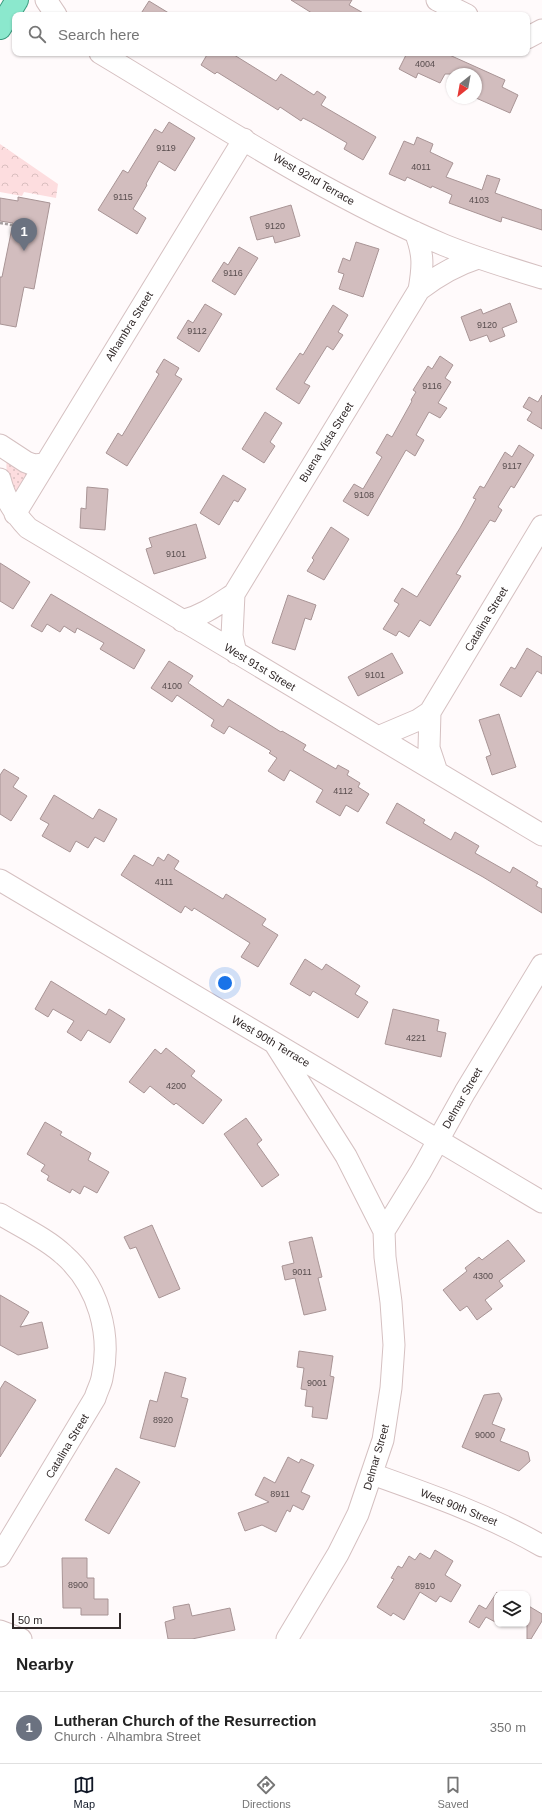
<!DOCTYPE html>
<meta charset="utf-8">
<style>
body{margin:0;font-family:Arial,sans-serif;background:#f6f6f6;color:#222}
.controls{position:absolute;right:12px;bottom:12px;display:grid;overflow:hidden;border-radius:8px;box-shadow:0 1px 3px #0004}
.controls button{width:36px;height:36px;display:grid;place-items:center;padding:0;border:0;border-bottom:1px solid #e0e0e0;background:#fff;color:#222;font:20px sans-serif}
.compass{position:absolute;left:446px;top:68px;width:36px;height:36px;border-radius:50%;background:#fff;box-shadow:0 1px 3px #0004;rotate:211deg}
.scale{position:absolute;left:12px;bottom:10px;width:109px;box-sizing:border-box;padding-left:4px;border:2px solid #302828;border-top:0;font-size:11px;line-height:14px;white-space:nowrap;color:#302828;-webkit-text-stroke:3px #fff;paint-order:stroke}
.you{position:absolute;left:225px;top:983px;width:14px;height:14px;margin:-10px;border:3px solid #fff;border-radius:50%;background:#1a73e8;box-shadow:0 0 0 6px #1a73e833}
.badge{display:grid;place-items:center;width:26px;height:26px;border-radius:50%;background:#111827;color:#fff;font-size:13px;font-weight:700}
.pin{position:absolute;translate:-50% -33px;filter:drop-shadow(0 1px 2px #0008)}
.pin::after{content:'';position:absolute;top:21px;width:14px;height:12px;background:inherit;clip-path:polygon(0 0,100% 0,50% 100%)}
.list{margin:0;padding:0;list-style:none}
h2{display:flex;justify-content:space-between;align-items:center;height:52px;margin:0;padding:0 16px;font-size:17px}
h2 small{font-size:13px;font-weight:400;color:#767676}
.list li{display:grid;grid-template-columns:26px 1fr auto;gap:12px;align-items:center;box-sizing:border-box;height:72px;padding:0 16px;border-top:1px solid #e0e0e0}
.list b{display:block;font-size:15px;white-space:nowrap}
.list p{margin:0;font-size:13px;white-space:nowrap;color:#767676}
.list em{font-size:13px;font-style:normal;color:#767676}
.icon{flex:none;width:22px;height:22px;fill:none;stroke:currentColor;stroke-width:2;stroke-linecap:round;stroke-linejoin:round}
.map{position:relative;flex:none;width:542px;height:1639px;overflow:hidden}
.search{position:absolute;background:#fff;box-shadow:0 1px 3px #0004;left:12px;right:12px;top:12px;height:44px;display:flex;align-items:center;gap:10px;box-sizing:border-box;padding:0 14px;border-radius:8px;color:#767676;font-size:15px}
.sheet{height:124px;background:#fff}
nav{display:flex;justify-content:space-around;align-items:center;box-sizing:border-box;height:56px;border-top:1px solid #e0e0e0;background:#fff;font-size:11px;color:#767676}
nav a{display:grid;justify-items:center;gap:2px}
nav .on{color:#111827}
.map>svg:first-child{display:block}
.grass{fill:url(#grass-dots)}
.park{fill:url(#park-crowns)}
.building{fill:#d2bdbe;stroke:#a89495}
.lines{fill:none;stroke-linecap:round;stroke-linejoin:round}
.minor-casing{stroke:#d5c0c1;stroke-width:23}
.major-casing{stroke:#399a7e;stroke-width:24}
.path{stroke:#a69fa0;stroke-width:2.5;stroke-dasharray:3 2;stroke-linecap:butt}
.minor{stroke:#fff;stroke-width:21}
.major{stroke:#8be8cd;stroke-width:22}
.labels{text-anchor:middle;stroke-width:3.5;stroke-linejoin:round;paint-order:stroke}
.number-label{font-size:9px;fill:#584d4e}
.street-label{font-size:11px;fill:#302828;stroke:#fff}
</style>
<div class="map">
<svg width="542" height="1639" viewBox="0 0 542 1639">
<defs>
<pattern id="grass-dots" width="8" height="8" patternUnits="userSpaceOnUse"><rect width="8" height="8" fill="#fddddf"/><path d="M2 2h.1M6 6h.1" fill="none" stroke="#d9bebf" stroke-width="1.8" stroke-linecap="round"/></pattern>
<pattern id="park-crowns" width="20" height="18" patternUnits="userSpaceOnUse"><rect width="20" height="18" fill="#fddddf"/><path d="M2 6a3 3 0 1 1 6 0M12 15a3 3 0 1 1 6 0" fill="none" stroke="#d9bebf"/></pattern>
</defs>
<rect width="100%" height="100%" fill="#fffafb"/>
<path class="grass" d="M7,461L30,472L18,498C13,488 4,471 7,461Z"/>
<path class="park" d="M0,144L58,184L56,198L24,192L22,196L0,192Z"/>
<path class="building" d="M291,0H352L349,5L367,15H315Z
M149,1L172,15H140Z
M208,53H231L276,81L281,74L314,95L317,91L326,97L321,105L376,137L363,160L344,149L347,143L311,122L303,118L301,121L280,107L278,110L217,72L215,74L201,65Z
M407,53H445L505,80L502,87L518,95L510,113L476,98V74H445L440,83L418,73L416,78L399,69Z
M169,122L195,138L175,171L159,161L146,184L147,185L133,209L146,218L137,234L98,210L123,170L128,173L155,129L162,133Z
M417,137L433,144L430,152L453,163L446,177L482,190L487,175L500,179L495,193L542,210V230L502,217L501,222L449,203L452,195L432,186L431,188L407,177L405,181L389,174L404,141L414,145Z
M18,197L50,203L34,289L24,287L16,327L0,324V277H2L13,223L0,221V198L18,201Z
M291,205L300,236L275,243L273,236L257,240L250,217Z
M356,242L379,249L363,297L339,289L344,274L338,272L343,258L350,261Z
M239,247L258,258L235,295L212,281L224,262L228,265Z
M510,303L517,322L502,328L505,336L490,342L487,335L470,341L461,317L481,309L483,314Z
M205,304L222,314L199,352L177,338L188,320L193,323Z
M333,305L348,315L338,332L343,335L333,350L327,346L304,383L310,386L299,404L276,389L300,353L303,355Z
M440,356L453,365L445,378L451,382L438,403L447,408L440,418L429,412L416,435L424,440L415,456L406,450L368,516L343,501L354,484L363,489L382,457L376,453L387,434L392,437L412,401L411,400L416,392L413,390L428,366L432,369Z
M164,359L179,368L175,375L182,379L127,466L106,453L118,433L122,436L159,374L156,372Z
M542,395V429L527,420L532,412L523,407L529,397L538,402Z
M265,412L282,423L270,442L275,446L264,463L242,449Z
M519,445L534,455L514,488L511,486L498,507L502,510L495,522L490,520L456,574L461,576L430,626L420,620L409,637L399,631L396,636L383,629L399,604L394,601L402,588L417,597L460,528L476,499L473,498L480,486L484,488L505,452L512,457Z
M223,475L246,489L238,502L234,500L219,525L200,513Z
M87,487L108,489L105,530L80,528L81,508L86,509Z
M196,524L206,558L154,574L146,549L152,547L149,538Z
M331,527L349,539L324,580L307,571L314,560L312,558Z
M0,563L30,582L13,609L0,601Z
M51,594L145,650L134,669L100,649L104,643L77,628L75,633L64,626L60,632L47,624L42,632L31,626Z
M288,595L316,605L311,620L305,618L295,650L272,643Z
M527,648L542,657V674L537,671L521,697L500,685L511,667L515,669Z
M392,653L403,673L358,696L348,677Z
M169,661L193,676L188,683L223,707L228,699L281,732L282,731L306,745L303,750L336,769L338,765L349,771L347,775L360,783L358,787L369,794L358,812L346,805L340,816L316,802L323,790L290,770L284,781L268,771L277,758L269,753L271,751L229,726L224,734L211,726L214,720L177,695L172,702L151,688Z
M499,714L516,767L492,775L486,757L491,755L479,720Z
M4,769L19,778L13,787L27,796L11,821L0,814V775Z
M54,795L93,819L99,809L117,819L104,842L95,837L88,848L76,841L70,852L42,836L49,824L40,819Z
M397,803L425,820L423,823L451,840L455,832L479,846L475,853L510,873L513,867L538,882L536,886L542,889V913L483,877L386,823Z
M168,854L179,861L174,869L223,899L226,894L266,919L262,925L278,935L258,967L241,957L250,943L194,908L192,911L185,906L181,913L121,875L134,855L153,866L158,857L164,861Z
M305,959L322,970L326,964L360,986L355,994L368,1002L358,1018L313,991L310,996L290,984Z
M51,981L106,1015L109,1009L125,1019L110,1043L88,1030L81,1041L67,1032L74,1021L53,1009L48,1017L35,1009Z
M393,1009L439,1020L437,1031L446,1033L441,1057L385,1044Z
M166,1048L195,1071L191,1076L222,1100L203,1124L176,1103L174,1105L150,1086L144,1093L129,1082L155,1049L161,1054Z
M246,1118L262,1140L257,1144L279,1175L262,1187L224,1134Z
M45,1122L62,1132L60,1135L91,1153L88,1160L109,1172L97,1193L84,1186L80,1194L72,1189L70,1193L47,1180L49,1176L41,1171L45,1165L27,1154Z
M152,1225L180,1289L159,1298L136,1247L130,1249L124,1237Z
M312,1237L322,1277L318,1278L326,1310L304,1315L295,1278L285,1280L282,1266L294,1263L289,1242Z
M508,1240L525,1261L499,1281L503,1286L485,1300L492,1309L477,1320L467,1306L460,1311L443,1290L467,1271L465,1268L479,1257L482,1260Z
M0,1295L29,1312L20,1327L42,1322L48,1348L18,1355L0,1345Z
M299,1351L333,1356L330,1376L334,1377L327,1419L312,1417L313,1407L305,1406L307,1390L301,1389L304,1368L297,1367Z
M165,1372L186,1378L181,1397L188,1399L175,1447L140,1438L150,1400L157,1402Z
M5,1381L36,1400L0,1457V1389Z
M499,1393L502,1399L492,1424L505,1429L500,1441L528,1452L530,1461L519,1471L462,1447L484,1395Z
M288,1457L299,1463L301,1459L314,1465L301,1492L310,1496L303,1510L293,1505L290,1512L287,1510L276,1532L262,1525L245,1531L238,1513L269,1502L255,1495L264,1477L275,1483Z
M116,1468L140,1482L109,1534L85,1520Z
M435,1550L453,1561L445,1575L461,1585L451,1602L440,1596L436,1602L420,1592L404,1620L393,1613L391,1616L377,1607L394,1579L391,1578L398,1566L402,1568L409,1556L415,1560L420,1553L430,1559Z
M62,1558H87V1578H94V1599H108V1615H81V1608H63Z
M497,1592V1623L486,1617L479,1628L469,1622L479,1605L486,1609Z
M189,1604L192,1616L230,1608L235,1630L192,1639H168L165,1622L175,1619L173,1607Z
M527,1605L542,1614V1621L531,1639H527Z"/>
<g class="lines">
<g class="minor-casing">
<path id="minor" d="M46,0L56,15
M437,0L467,15
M527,38L542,30
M100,53C212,120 323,194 444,245C476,258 509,268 542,278
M415,232C424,254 423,267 419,290
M0,445L26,462L34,465L45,464
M0,479C5,499 14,513 28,528L542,835
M15,514L244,139
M182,621C202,616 217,605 234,594
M236,653L232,636L234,594L419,290C437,276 456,265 478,258
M430,712L429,748L437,772
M378,737L418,720L430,712L542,526
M0,880L542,1202
M275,1044L346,1156L384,1231L385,1257L391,1302L394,1345L391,1388L383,1440L358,1514L338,1554L287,1639
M0,1214C21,1227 46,1238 64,1255C98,1285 112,1334 102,1378C101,1384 97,1391 95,1398L0,1556
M384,1231L421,1171L465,1092L542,965
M372,1474C431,1495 488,1515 542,1546
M0,1631L21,1639"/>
</g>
<g class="major-casing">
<path id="major" d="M0,28L17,0"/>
</g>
<path class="path" d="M0,223L12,225"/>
<use href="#minor" class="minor"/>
<use href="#major" class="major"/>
</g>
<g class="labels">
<g class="number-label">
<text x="425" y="67">4004</text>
<text x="166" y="151">9119</text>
<text x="421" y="170">4011</text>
<text x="123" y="200">9115</text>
<text x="479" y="203">4103</text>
<text x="275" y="229">9120</text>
<text x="233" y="276">9116</text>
<text x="487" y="328">9120</text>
<text x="197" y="334">9112</text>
<text x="432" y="389">9116</text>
<text x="512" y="469">9117</text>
<text x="364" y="498">9108</text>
<text x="176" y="557">9101</text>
<text x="375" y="678">9101</text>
<text x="172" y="689">4100</text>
<text x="343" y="794">4112</text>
<text x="164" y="885">4111</text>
<text x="416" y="1041">4221</text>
<text x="176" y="1089">4200</text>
<text x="302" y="1275">9011</text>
<text x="483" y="1279">4300</text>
<text x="317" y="1386">9001</text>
<text x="163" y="1423">8920</text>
<text x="485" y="1438">9000</text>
<text x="280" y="1497">8911</text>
<text x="78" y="1588">8900</text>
<text x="425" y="1589">8910</text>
</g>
<g class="street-label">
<text transform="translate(314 179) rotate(30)" y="4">West 92nd Terrace</text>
<text transform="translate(129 326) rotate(-58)" y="4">Alhambra Street</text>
<text transform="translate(326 442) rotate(-58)" y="4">Buena Vista Street</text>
<text transform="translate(486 619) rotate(-59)" y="4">Catalina Street</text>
<text transform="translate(260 667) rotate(31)" y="4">West 91st Street</text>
<text transform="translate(271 1041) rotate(31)" y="4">West 90th Terrace</text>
<text transform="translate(462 1098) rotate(-60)" y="4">Delmar Street</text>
<text transform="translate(67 1446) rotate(-59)" y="4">Catalina Street</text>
<text transform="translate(376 1457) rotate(-74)" y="4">Delmar Street</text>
<text transform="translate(459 1507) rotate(22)" y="4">West 90th Street</text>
</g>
</g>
</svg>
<div class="controls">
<button><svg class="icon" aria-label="layers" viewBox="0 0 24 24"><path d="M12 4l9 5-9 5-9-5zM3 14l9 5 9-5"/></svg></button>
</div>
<svg class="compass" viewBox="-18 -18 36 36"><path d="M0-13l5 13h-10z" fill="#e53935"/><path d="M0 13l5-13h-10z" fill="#767676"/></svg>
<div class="scale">50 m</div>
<div class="you"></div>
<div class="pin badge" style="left:24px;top:251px;background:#6b7280">1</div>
<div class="search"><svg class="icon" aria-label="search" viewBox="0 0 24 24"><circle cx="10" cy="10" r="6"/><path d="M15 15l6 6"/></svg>Search here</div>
</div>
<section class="sheet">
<h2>Nearby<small></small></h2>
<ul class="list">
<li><span class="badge" style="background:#6b7280">1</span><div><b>Lutheran Church of the Resurrection</b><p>Church · Alhambra Street</p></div><em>350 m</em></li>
</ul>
</section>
<nav>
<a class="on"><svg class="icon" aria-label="map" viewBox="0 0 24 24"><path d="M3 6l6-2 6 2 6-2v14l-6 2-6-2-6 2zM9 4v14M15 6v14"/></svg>Map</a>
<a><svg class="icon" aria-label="directions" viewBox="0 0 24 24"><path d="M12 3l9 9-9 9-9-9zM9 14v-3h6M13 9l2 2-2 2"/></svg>Directions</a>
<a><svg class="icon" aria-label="saved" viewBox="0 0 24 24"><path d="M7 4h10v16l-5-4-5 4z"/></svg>Saved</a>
</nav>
